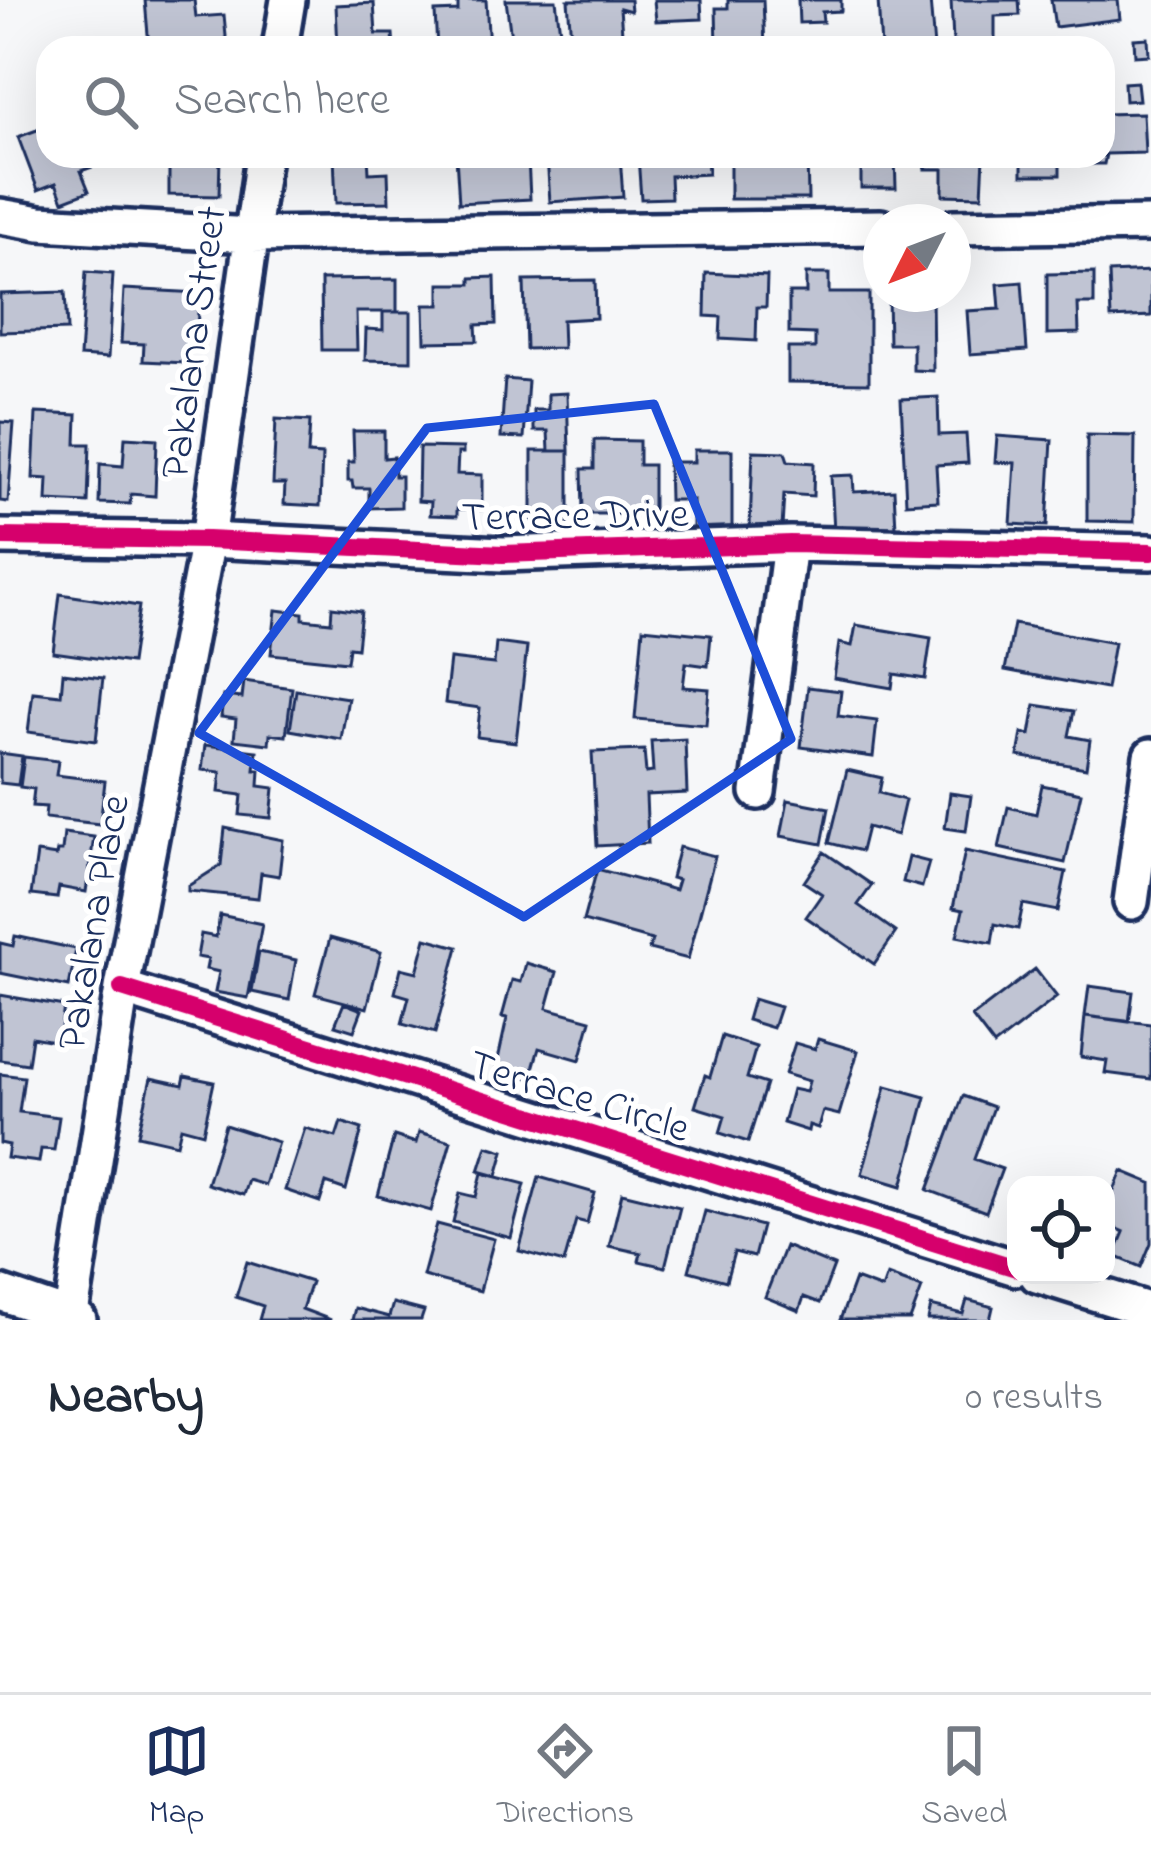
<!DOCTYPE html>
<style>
body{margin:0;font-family:"Indie Flower",sans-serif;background:#f2f2f3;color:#1f2937}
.controls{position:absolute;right:36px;bottom:36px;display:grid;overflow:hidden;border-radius:24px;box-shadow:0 12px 48px #0002}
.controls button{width:108px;height:108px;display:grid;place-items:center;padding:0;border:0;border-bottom:3px solid #e0e1e3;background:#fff;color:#1f2937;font:60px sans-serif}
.compass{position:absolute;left:863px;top:204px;width:108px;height:108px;border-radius:50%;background:#fff;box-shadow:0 12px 48px #0002;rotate:228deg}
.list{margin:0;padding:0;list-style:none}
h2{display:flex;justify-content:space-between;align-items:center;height:156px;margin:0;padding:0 48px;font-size:51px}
h2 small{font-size:39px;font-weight:400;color:#747a83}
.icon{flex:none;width:66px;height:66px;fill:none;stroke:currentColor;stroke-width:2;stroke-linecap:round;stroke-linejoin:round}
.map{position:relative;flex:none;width:1151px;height:1320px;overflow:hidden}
.search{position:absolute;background:#fff;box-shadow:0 12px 48px #0002;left:36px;right:36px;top:36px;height:132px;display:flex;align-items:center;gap:30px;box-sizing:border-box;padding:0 42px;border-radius:36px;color:#747a83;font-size:45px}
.sheet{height:372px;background:#fff}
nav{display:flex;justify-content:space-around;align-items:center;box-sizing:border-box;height:168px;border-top:3px solid #e0e1e3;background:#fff;font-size:33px;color:#747a83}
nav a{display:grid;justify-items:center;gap:6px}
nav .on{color:#1b2f5e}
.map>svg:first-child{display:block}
.building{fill:#c0c4d3;stroke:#1b2f5e;stroke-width:3}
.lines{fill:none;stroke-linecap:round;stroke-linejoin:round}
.minor-casing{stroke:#1b2f5e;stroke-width:42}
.minor{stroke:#fff;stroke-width:33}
.cycleway-casing{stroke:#fff;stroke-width:26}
.cycleway{stroke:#d6006c;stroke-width:18}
.marked{fill:none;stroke:#1d4ed8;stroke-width:9;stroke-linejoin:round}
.labels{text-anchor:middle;stroke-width:10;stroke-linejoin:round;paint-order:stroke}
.street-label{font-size:42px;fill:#1b2f5e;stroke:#fff}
</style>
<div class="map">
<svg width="1151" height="1320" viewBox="0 0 1151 1320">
<rect width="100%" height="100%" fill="#f6f7f9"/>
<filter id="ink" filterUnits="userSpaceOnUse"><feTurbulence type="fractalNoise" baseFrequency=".00833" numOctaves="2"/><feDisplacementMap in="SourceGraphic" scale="24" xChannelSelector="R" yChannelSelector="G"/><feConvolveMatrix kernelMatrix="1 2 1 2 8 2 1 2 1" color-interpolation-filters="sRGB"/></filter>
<g filter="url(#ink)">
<path class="building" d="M145,0H194L196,17L224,15L227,47L183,48V43L149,46Z
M458,0H486L489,48H437L435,12L458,11Z
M506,0H556L562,48H525L523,37L511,38Z
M568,0H630L631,11L620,8L623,46L585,48L584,38L571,39Z
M654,0H701L702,19L656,21Z
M728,0H763L765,48H717L716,8H728Z
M798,0H841V11L822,12L823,22L799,23Z
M878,0H930L934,48H881Z
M951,0H1019L1020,15L995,16V41L953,42Z
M1051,0H1118L1120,19L1055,27Z
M374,3L376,34H393L394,48H338L336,5Z
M1148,38L1149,55L1135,56L1134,39Z
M1137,82L1139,100L1125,101L1124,83Z
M1143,113L1145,153L1106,154L1104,164H1078V156H1103V114Z
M48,126V156H88L92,167L81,171L89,191L63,201L56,183L38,190L18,137Z
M169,156H220L219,196L169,195Z
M334,156H368L369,173L388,172L389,202L336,203Z
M456,156L528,158L530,199L459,203Z
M547,156H620L623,197L550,202Z
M638,156H707L708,174L670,176L671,198L641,199Z
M751,156H807L808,199H730V161L751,162Z
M831,156H895L896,188H861V166H831Z
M926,156H984L982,196L943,195V169H925Z
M1022,156H1060V175H1022Z
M1151,271V316L1111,318L1109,273Z
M86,272L113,274L108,358L80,356Z
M706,273L767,276L766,307H757L756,341L720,339L721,317L705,316Z
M1094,273V304H1078L1079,333L1047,334V274Z
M806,274H829V293H869V383L788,382V348H815V334L789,333V293H806Z
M495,277L496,324L476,325L477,341L425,342L424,305H440V284H471V278Z
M397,279V312H356L357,350H322L321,280Z
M595,280L596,318L562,320L563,348L526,349L524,281Z
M1022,282L1027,350L970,354L967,311L1000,309L998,284Z
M124,289L199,293L197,330H188L186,363L143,361L144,344L121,343Z
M65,292L67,330L0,332V294Z
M888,294H932L933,371L913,370V344H889Z
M383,312H411V361L365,360L366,329L383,330Z
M505,379L528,381L524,438L501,437Z
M567,393L569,451H549L548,431H534V410H548V394Z
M938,397L939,435L966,434L968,463L936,465L938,501L906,503L901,399Z
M36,413L77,415L76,444H90L88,503L47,501L48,479L33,478Z
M276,419L310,421L308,454L322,455L320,506L284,504L285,484H273Z
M0,422L14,423L8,502L0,501Z
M353,431H384V458L394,457L395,476H401V507L369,508V488H353L352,481H348V462H354Z
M1087,435L1135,436L1134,522L1087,521Z
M997,436L1052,440L1047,526L1011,524L1015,463L995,462Z
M125,437L157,439L155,496L131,494L130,504L99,503L100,464L123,466Z
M594,440L639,441V465H653V514H583L582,469H594Z
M419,447L463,448V453H458L457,474L482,475V510L457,509V516L430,515L431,502L418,501Z
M694,450H732V530L693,529V500H669L668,462H694Z
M532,451H569V525H532Z
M753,451L785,452L788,461L814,463L813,496L784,494L782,528L750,526Z
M853,475L854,492L894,490L896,528L834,531L831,476Z
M60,594L139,606L131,663L53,652Z
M332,607L361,611L357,648L349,647L347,662L271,654L276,610L303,613V619L331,622Z
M1014,624L1114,643L1106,689L1005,670Z
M856,625L931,638L925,679L894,674L892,688L834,678L839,643L852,646Z
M643,628L711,635L708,666L686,663L683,687L709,689L706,725L635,719Z
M496,643L527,647L516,742L477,737L480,708L445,703L450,659L494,664Z
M63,673L103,678L96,741L28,732L33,692L61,695Z
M244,681L292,688L286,736L270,734L269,744L234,740L236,719L221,717L223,696L242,698Z
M808,687L841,691L838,716L877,721L873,757L801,747Z
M296,690L348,698L341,739L290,730Z
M1035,705L1074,711L1069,736L1090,740L1086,768L1018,756L1022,733L1030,735Z
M685,739L687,793L646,795L648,843L597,846L592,752L644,750L646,773L653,772L651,741Z
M205,745L257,751L255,770H260L259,786L274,788L271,818L240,815L242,795L219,792L221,772L202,770Z
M0,753L22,756L18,785L0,783Z
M24,757L58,761L56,775L105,781L100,824L45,818L46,807L32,806L34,789L20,787Z
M847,770L882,778L879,793L905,800L897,835L867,827L861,851L829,843Z
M1042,785L1081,793L1065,863L999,848L1008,807L1036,814Z
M950,793L971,796L966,831L945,828Z
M788,800L829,808L822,844L781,836Z
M225,828L283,840L279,876L261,873L258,898L188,891V886L221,865Z
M64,833L94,837L86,892L59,887L57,898L31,895L37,853L56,856L57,851H62Z
M679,847L715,856L688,959L649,949L652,940L583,921L597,869L675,890L678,880L671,878Z
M965,851L1066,872L1058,911L1023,904L1018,929L995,924L992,943L957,936L963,910L953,908Z
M824,852L872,885L858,905L896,932L874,964L806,917L822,894L804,882Z
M909,857L929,862L922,887L903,882Z
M220,915L262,924L248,998L215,992L219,972L206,969L208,959L197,957L201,934L216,937Z
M15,936L76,949L69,987L0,973V943L13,946Z
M330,938L381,952L367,1008L315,994Z
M426,938L458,947L435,1033L402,1024L409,997L395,993L401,968L417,972Z
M259,952L296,960L289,1000L252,992Z
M526,963L557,972L547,1008L591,1020L580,1060L539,1048L530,1079L496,1069L507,1018L502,1017L512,980L521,982Z
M1035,969L1057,997L994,1046L972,1017Z
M1089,986L1133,992L1129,1022L1085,1016Z
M0,995L64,1006L59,1042L32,1037L28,1064L0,1060Z
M753,999L780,1007L773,1028L747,1020Z
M344,1003L362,1010L354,1031L335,1025Z
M1085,1016L1151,1024V1079L1105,1073L1107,1061L1081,1057Z
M722,1036L756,1047L747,1078L766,1084L748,1142L720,1133L725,1116L695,1107L705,1075L710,1077Z
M818,1039L858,1051L839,1115L823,1111L818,1128L809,1125L808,1131L783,1123L792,1089L806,1092L809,1081L785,1074L795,1043L815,1049Z
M0,1074L24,1077L19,1112L59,1117L54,1150L41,1149L39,1162L7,1158L9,1145L0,1143Z
M185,1076L214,1082L203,1133L181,1127L177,1144L138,1135L151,1078L183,1085Z
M886,1086L926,1097L902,1186L862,1174Z
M963,1096L993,1107L974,1159L1002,1169L986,1212L928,1190Z
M341,1122L362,1129L346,1190L326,1183L320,1202L285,1190L305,1128L336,1137Z
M225,1125L278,1142L265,1185L248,1180L243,1195L207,1184Z
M419,1132L451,1141L431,1211L378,1196L394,1136L416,1143Z
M487,1146L504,1151L497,1176L479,1171Z
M1122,1171L1151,1183V1243L1141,1267L1114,1256L1124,1232L1106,1224V1210Z
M482,1173L525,1184L511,1238L453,1222L460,1193L476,1197Z
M539,1177L595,1193L587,1223L576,1220L564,1263L519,1251Z
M622,1193L680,1207L665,1267L639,1261L641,1253L609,1246Z
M705,1211L762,1226L754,1257L734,1252L726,1281L689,1271Z
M437,1224L494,1239L480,1291L423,1276Z
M785,1246L834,1266L820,1303L804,1297L799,1311L765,1297Z
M247,1262L311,1282L302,1309L331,1320H259L263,1306L236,1297Z
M887,1275L922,1288L910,1320H840L855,1279L882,1289Z
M967,1300L993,1307L990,1320H928L931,1306L963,1314Z
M393,1303L424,1311L421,1320H352L355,1308L389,1317Z"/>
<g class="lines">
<g class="minor-casing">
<path id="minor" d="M280,48L288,0
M0,216L40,223L251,235L881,227
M953,227L1151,224
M0,537L208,540L503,554L790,544L1151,552
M758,792L790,544
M1131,902L1151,756
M122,988L1016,1268
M1037,1275L1151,1311
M0,1293L79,1320
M70,1320L122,988L208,540L263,156"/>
</g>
<use href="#minor" class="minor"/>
<g class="cycleway-casing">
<path id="cycleway" d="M0,537L208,540L503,554L790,544L1151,552
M122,988L1016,1268"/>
</g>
<use href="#cycleway" class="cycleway"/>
</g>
</g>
<path class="marked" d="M654,404L791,739L524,917L199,733L427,428Z"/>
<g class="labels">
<g class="street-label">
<text transform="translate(191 342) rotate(-82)" y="15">Pakalana Street</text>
<text transform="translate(575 513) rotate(-1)" y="15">Terrace Drive</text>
<text transform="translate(91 922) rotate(-80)" y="15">Pakalana Place</text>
<text transform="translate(580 1094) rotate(17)" y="15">Terrace Circle</text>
</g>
</g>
</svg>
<div class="controls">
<button><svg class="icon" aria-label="locate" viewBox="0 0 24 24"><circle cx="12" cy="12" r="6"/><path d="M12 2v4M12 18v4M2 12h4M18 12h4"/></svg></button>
</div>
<svg class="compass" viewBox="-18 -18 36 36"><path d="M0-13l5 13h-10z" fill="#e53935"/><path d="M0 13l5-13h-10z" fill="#747a83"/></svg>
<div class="search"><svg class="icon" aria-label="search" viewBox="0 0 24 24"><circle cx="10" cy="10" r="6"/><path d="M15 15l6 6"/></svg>Search here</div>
</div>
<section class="sheet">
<h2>Nearby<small>0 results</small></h2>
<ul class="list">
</ul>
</section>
<nav>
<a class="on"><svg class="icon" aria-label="map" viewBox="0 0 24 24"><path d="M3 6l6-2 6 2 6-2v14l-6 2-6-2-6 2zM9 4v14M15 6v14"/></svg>Map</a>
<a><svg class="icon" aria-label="directions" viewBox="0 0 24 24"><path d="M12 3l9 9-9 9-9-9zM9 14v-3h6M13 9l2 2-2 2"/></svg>Directions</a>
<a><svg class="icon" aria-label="saved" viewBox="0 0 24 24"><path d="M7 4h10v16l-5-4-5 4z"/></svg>Saved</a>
</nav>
